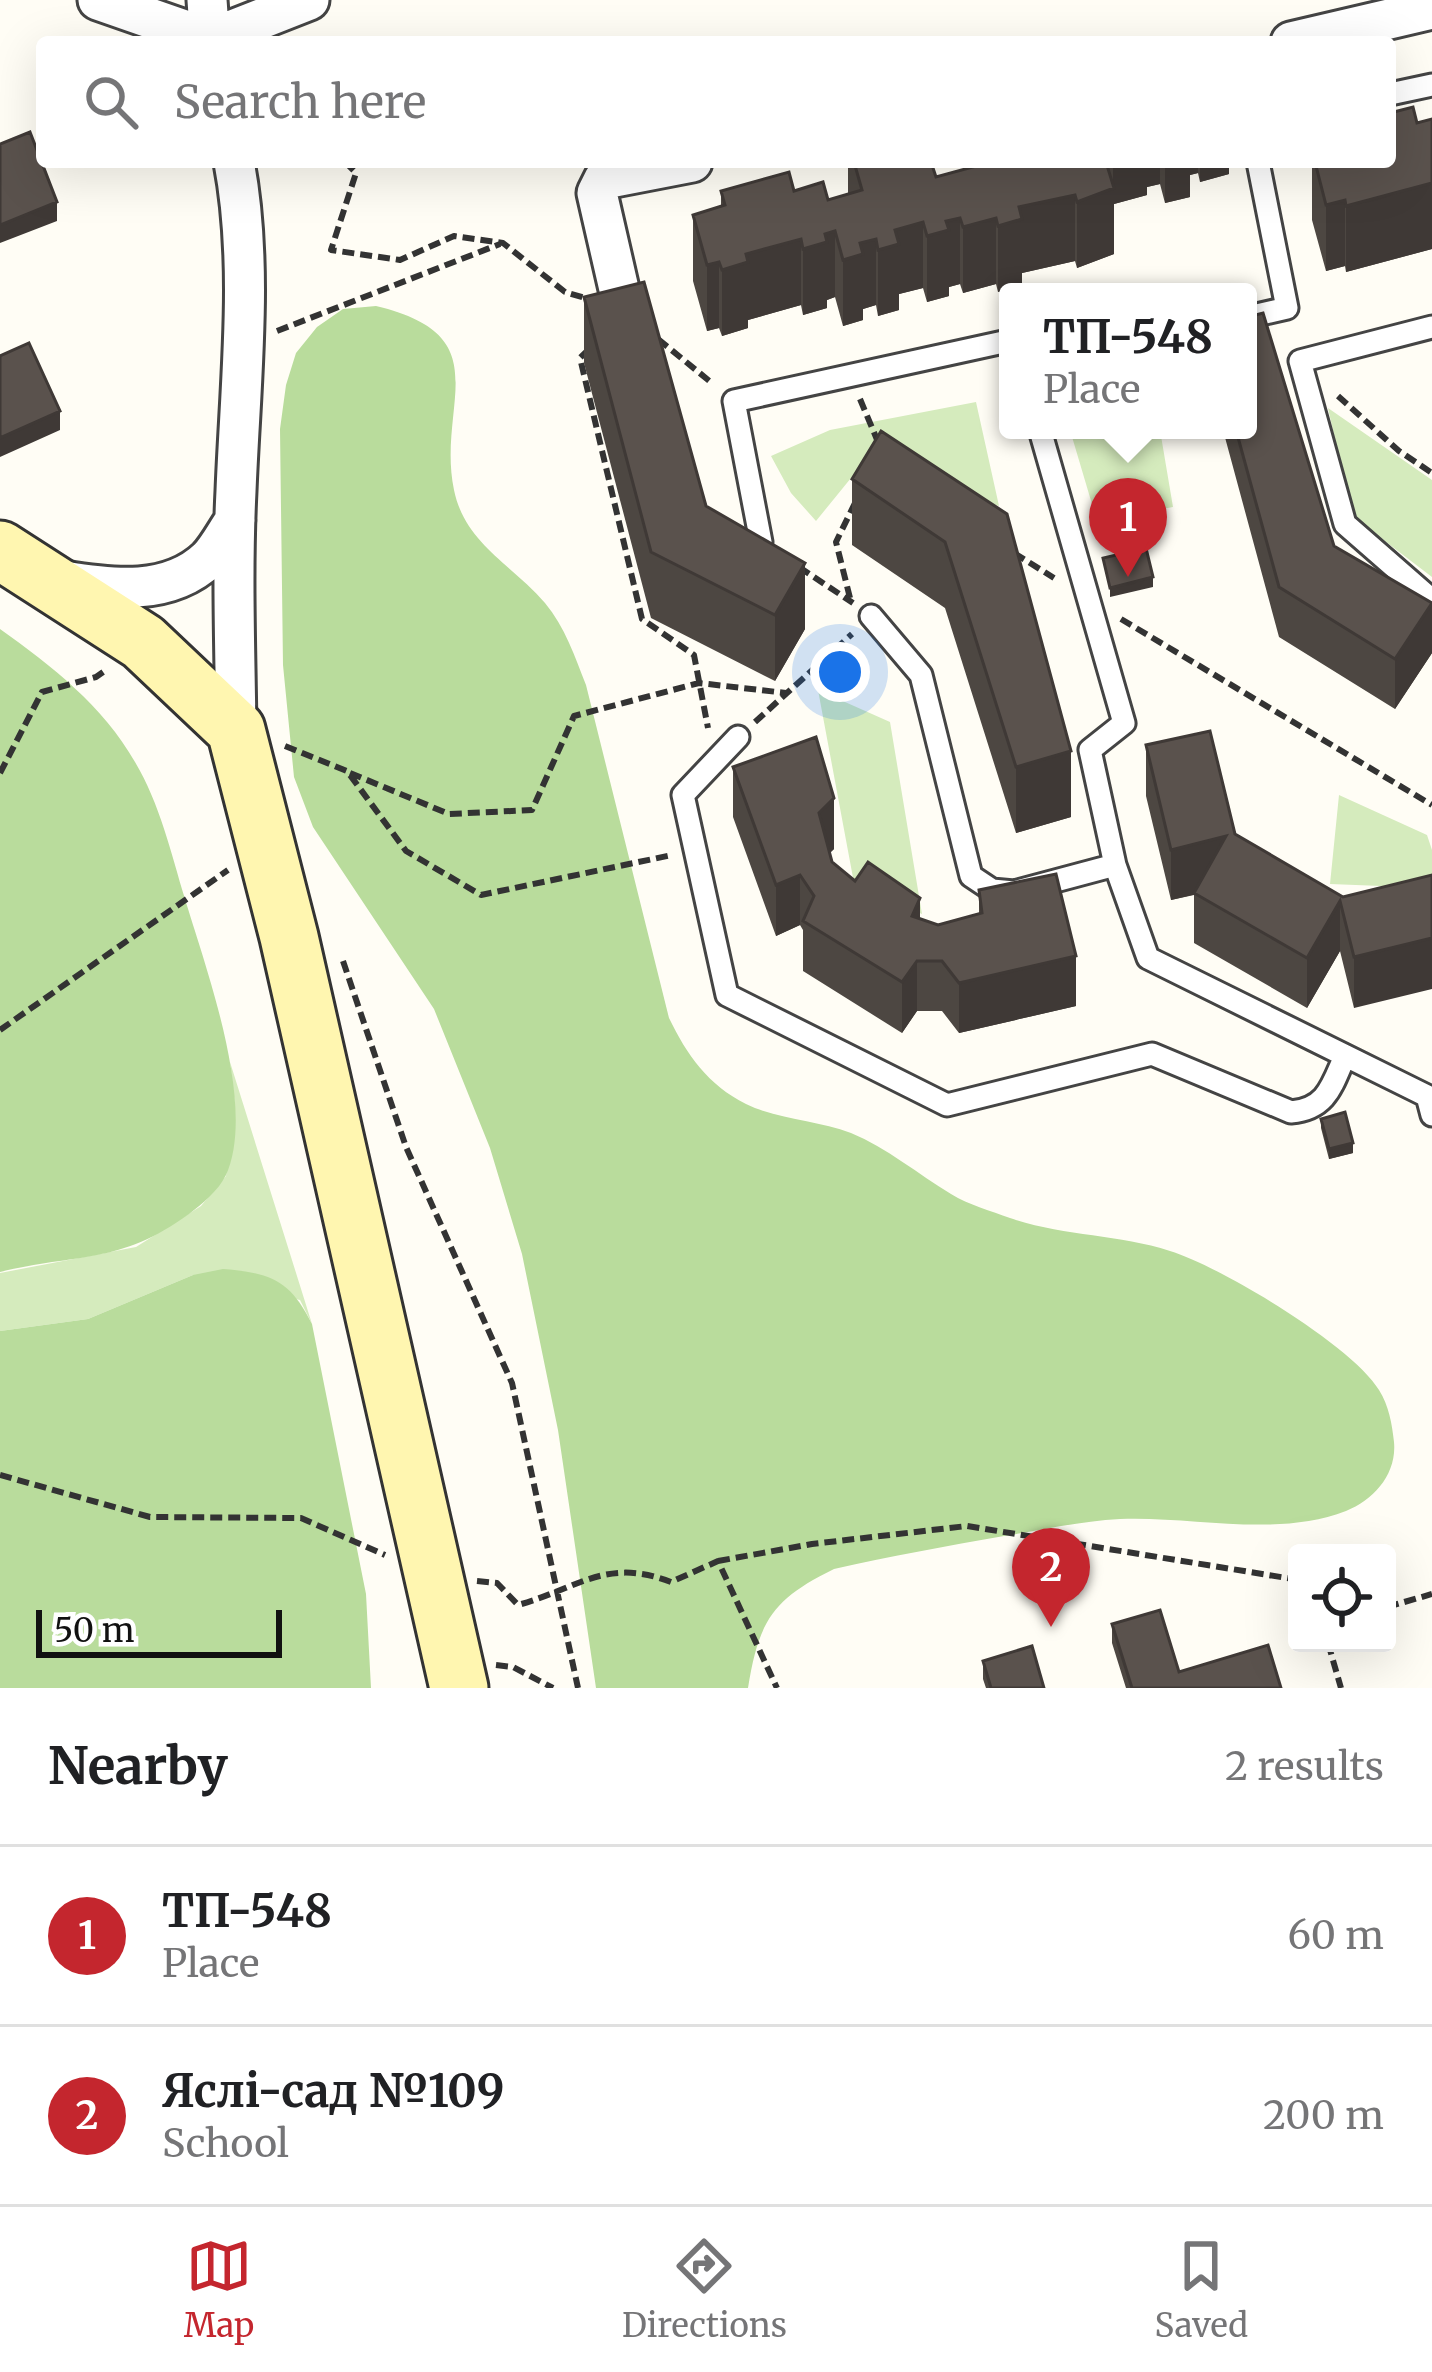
<!DOCTYPE html>
<meta charset="utf-8">
<style>
body{margin:0;font-family:Merriweather,serif;background:#f2f2f2;color:#202124}
.controls{position:absolute;right:36px;bottom:36px;display:grid;overflow:hidden;border-radius:12px;box-shadow:0 12px 48px #0002}
.controls button{width:108px;height:108px;display:grid;place-items:center;padding:0;border:0;border-bottom:3px solid #e0e0e0;background:#fff;color:#202124;font:60px sans-serif}
.scale{position:absolute;left:36px;bottom:30px;width:246px;box-sizing:border-box;padding-left:12px;border:6px solid #111;border-top:0;font-size:33px;line-height:42px;white-space:nowrap;color:#111;-webkit-text-stroke:9px #fff;paint-order:stroke}
.you{position:absolute;left:840px;top:672px;width:42px;height:42px;margin:-30px;border:9px solid #fff;border-radius:50%;background:#1a73e8;box-shadow:0 0 0 18px #1a73e833}
.badge{display:grid;place-items:center;width:78px;height:78px;border-radius:50%;background:#c4262e;color:#fff;font-size:39px;font-weight:700}
.pin{position:absolute;translate:-50% -99px;filter:drop-shadow(0 3px 6px #0008)}
.pin::after{content:'';position:absolute;top:63px;width:42px;height:36px;background:inherit;clip-path:polygon(0 0,100% 0,50% 100%)}
.popup{position:absolute;left:999px;top:283px;width:258px;height:156px;box-sizing:border-box;display:grid;place-content:center;border-radius:12px;background:#fff;filter:drop-shadow(0 3px 9px #0005);font-size:39px;white-space:nowrap;color:#757577}
.popup b{font-size:45px;color:#202124}
.popup::after{content:'';position:absolute;left:50%;top:100%;margin-left:-24px;border:24px solid transparent;border-top-color:#fff}
.list{margin:0;padding:0;list-style:none}
h2{display:flex;justify-content:space-between;align-items:center;height:156px;margin:0;padding:0 48px;font-size:51px}
h2 small{font-size:39px;font-weight:400;color:#757577}
.list li{display:grid;grid-template-columns:78px 1fr auto;gap:36px;align-items:center;box-sizing:border-box;height:180px;padding:0 48px;border-top:3px solid #e0e0e0}
.list b{display:block;font-size:45px;white-space:nowrap}
.list p{margin:0;font-size:39px;white-space:nowrap;color:#757577}
.list em{font-size:39px;font-style:normal;color:#757577}
.icon{flex:none;width:66px;height:66px;fill:none;stroke:currentColor;stroke-width:2;stroke-linecap:round;stroke-linejoin:round}
.map{position:relative;flex:none;width:1432px;height:1688px;overflow:hidden}
.search{position:absolute;background:#fff;box-shadow:0 12px 48px #0002;left:36px;right:36px;top:36px;height:132px;display:flex;align-items:center;gap:30px;box-sizing:border-box;padding:0 42px;border-radius:12px;color:#757577;font-size:45px}
.sheet{height:516px;background:#fff}
nav{display:flex;justify-content:space-around;align-items:center;box-sizing:border-box;height:168px;border-top:3px solid #e0e0e0;background:#fff;font-size:33px;color:#757577}
nav a{display:grid;justify-items:center;gap:6px}
nav .on{color:#c4262e}
.map>svg:first-child{display:block}
.green{fill:#d5ebbd}
.forest{fill:#b9dc9c}
.lines{fill:none;stroke-linecap:round;stroke-linejoin:round}
.lane-casing{stroke:#444;stroke-width:27}
.street-casing{stroke:#444;stroke-width:45}
.secondary-casing{stroke:#333;stroke-width:63}
.path{stroke:#333;stroke-width:6;stroke-dasharray:12 6;stroke-linecap:butt}
.lane{stroke:#fff;stroke-width:21}
.street{stroke:#fff;stroke-width:39}
.secondary{stroke:#fff6b0;stroke-width:57}
.wall{fill:#4d4742}
.shaded-wall{fill:#3f3936}
.building{fill:#5a524d;stroke:#3f3936;stroke-width:3}
</style>
<div class="map">
<svg width="1432" height="1688" viewBox="0 0 1432 1688">
<rect width="100%" height="100%" fill="#fffdf5"/>
<path class="green" d="M976,402L999,506L886,469L851,478L816,521L791,493L771,456L830,430Z
M1328,408L1432,480V577L1352,516Z
M1070,430H1160L1173,507L1097,521Z
M818,690L890,722L922,914L854,883Z
M1339,795L1427,835L1432,850V888L1330,884Z
M230,1062L312,1324L300,1300L193,1275L88,1319L0,1331V1273L136,1247L201,1206L226,1176L235,1105Z"/>
<path class="forest" d="M376,306C502,336 436,404 454,490C465,544 513,565 545,603C565,627 575,657 586,685L669,1018C687,1055 708,1085 746,1104C779,1120 817,1120 851,1133C887,1148 918,1174 951,1194C969,1205 991,1211 1010,1218C1061,1236 1118,1234 1170,1251C1220,1266 1353,1346 1379,1390C1389,1406 1392,1424 1394,1442C1397,1474 1374,1500 1346,1511C1276,1538 1193,1516 1120,1519C1081,1521 1042,1530 1004,1536C947,1546 891,1556 834,1569C773,1599 759,1620 748,1688H596L558,1430L522,1254L490,1148L434,1009L313,827L294,777L283,665L280,429L286,385L296,353L317,327L343,309Z
M0,629C52,666 103,706 135,762C160,804 171,853 185,899C206,969 257,1106 226,1175C219,1190 201,1205 189,1214C119,1265 77,1253 0,1272Z
M223,1269C271,1273 290,1280 312,1324L366,1594L371,1688H0V1331L88,1319L193,1275Z"/>
<g class="lines">
<g class="lane-casing">
<path id="lane" d="M1390,94L1432,85
M1248,317L1287,308L1258,162
M1432,327L1300,361L1345,524L1432,600
M1040,430L1124,723L1090,750L1115,865L1148,958L1427,1096L1432,1115
M761,542L734,401L1008,341
M871,616L921,675L971,876L992,890L1014,892L1115,865
M738,737L683,795L727,995L947,1105L1152,1054L1291,1112C1327,1109 1332,1085 1345,1056"/>
</g>
<g class="street-casing">
<path id="street" d="M98,0L210,39L309,0
M207,0L210,42
M1291,42L1432,9
M234,162C254,266 240,386 236,491C232,571 235,650 236,730
M624,311L597,193L604,179L692,162
M64,581C112,589 169,596 208,559C218,549 226,533 235,520"/>
</g>
<g class="secondary-casing">
<path id="secondary" d="M0,550L143,642L236,730L289,937L459,1688"/>
</g>
<path class="path" d="M345,162L356,173L331,250L400,260L454,236L503,243L565,292L585,298
M277,331L500,244
M658,339L713,384
M589,349L580,358L642,619L694,655L708,728
M1338,396L1399,451L1432,473
M860,399L878,442
M1014,553L1054,578
M799,567L853,603
M850,598L836,542L855,503
M1121,619L1432,805
M755,722L852,634
M285,746L347,771L406,851L481,895L672,855
M0,773L42,692L96,677L106,670
M350,773L449,814L532,810L574,716L699,683L786,693
M343,961L406,1147L512,1383L578,1688
M0,1030L228,870
M0,1475L150,1517L301,1518L385,1555
M718,1561L812,1544L967,1526L1293,1579L1297,1585
M477,1581L497,1583L518,1605C579,1588 606,1557 671,1582L718,1561L777,1688
M1387,1607L1432,1594
M1328,1643L1341,1688
M496,1665L513,1667L553,1688"/>
<use href="#lane" class="lane"/>
<use href="#street" class="street"/>
<use href="#secondary" class="secondary"/>
</g>
<path class="wall" d="M1432,119V249L1346,272L1345,266L1326,271L1312,220V162H1390L1417,123Z
M848,162H931L936,177L991,162H1229V174L1200,182L1198,173L1190,175V197L1165,203L1160,184L1147,187V195L1114,204V254L1077,268L1075,261L1022,273V285L998,292L996,284L963,293L960,284L949,287V296L927,302L923,288L899,294V310L878,316L876,305L863,309V320L843,326L835,297L827,300V308L803,315L801,305L748,320V328L722,336L719,328L707,331L693,281V215L721,207V191H794L828,200L848,194Z
M584,297L706,506L805,629L775,681L651,618L584,363Z
M1223,430H1248L1334,546L1432,653L1395,709L1279,637Z
M852,479L1007,514L1071,817L1016,833L945,608L852,545Z
M1146,745L1235,834L1343,897L1432,875L1354,1008L1340,951L1307,1008L1194,943V895L1171,900L1146,796Z
M733,767L834,849L829,853L832,862L855,881L920,919L938,925L979,914V890L1076,1006L959,1033L942,1011H917L902,1033L803,971V930L800,925L776,936L733,817Z
M1321,1119L1353,1153L1329,1159L1321,1128Z
M1112,1624L1179,1672L1281,1688H1126L1112,1643Z
M983,1661L1044,1688H986L983,1679Z"/>
<path class="shaded-wall" d="M1113,162H1160V184L1147,187V195L1114,204V254L1077,268V202L1113,188Z
M1165,162H1198V173L1190,175V197L1165,203Z
M1200,162H1229V174L1200,182Z
M1432,183V249L1346,272V206Z
M1075,195V261L1022,273V285L998,292V226L1019,207Z
M1345,200V266L1326,271V205Z
M57,202V221L0,243V225Z
M960,218V284L949,287V296L927,302V236L946,221Z
M996,218V284L963,293V227Z
M923,222V288L899,294V310L878,316V250L895,230Z
M835,231V297L827,300V308L803,315V249L825,234Z
M801,239V305L748,320V328L722,336V270L746,254Z
M876,239V305L863,309V320L843,326V260L860,243Z
M719,262V328L707,331V265Z
M60,411V430L0,457V438Z
M805,563V629L775,681V615Z
M1153,577V587L1110,597V588Z
M1432,603V653L1395,709V659Z
M1071,751V817L1016,833V767Z
M834,798V849L819,864V813Z
M1226,836V887L1171,900V850Z
M800,875V925L776,936V885Z
M920,898V948L912,916Z
M1340,901V951L1307,1008V958Z
M1432,938V989L1354,1008V957Z
M1076,956V1006L959,1033V983Z
M917,961V1011L902,1033V982Z
M1353,1143V1153L1329,1159V1149Z"/>
<path class="building" d="M1413,107L1417,123L1432,119V183L1346,206L1345,200L1326,205L1315,162H1390V113Z
M30,132L57,202L0,225V144Z
M854,162H931L936,177L991,162H1106L1114,188L1077,202L1075,195L1019,207L1022,219L998,226L996,218L963,227L960,218L946,221L949,230L927,236L923,222L895,230L899,244L878,250L876,239L860,243L863,254L843,260L835,231L825,234L827,242L803,249L801,239L746,254L748,262L722,270L719,262L707,265L693,215L725,205L721,191L789,172L794,191L823,182L828,200L862,190Z
M644,282L706,506L805,563L775,615L651,552L584,297Z
M1263,313L1334,546L1432,603L1395,659L1279,587L1236,430H1248V317Z
M29,343L60,411L0,438V356Z
M881,431L1007,514L1071,751L1016,767L945,542L852,479Z
M1146,548L1153,577L1110,588L1103,558Z
M1210,731L1235,834L1343,897L1432,875V938L1354,957L1340,901L1307,958L1194,893L1226,836L1171,850L1146,745Z
M816,737L834,798L819,813L832,862L855,881L868,862L920,898L912,916L938,925L982,913L979,890L1056,874L1076,956L959,983L942,961H917L902,982L803,921L814,896L800,875L776,885L733,767Z
M1345,1112L1353,1143L1329,1149L1321,1119Z
M1160,1610L1179,1672L1268,1645L1281,1688H1132L1112,1624Z
M1032,1646L1044,1688H991L983,1661Z"/>
</svg>
<div class="controls">
<button><svg class="icon" aria-label="locate" viewBox="0 0 24 24"><circle cx="12" cy="12" r="6"/><path d="M12 2v4M12 18v4M2 12h4M18 12h4"/></svg></button>
</div>
<div class="scale">50 m</div>
<div class="you"></div>
<div class="pin badge" style="left:1128px;top:577px">1</div>
<div class="popup"><b>ТП-548</b>Place</div>
<div class="pin badge" style="left:1051px;top:1627px">2</div>
<div class="search"><svg class="icon" aria-label="search" viewBox="0 0 24 24"><circle cx="10" cy="10" r="6"/><path d="M15 15l6 6"/></svg>Search here</div>
</div>
<section class="sheet">
<h2>Nearby<small>2 results</small></h2>
<ul class="list">
<li><span class="badge">1</span><div><b>ТП-548</b><p>Place</p></div><em>60 m</em></li>
<li><span class="badge">2</span><div><b>Яслі-сад №109</b><p>School</p></div><em>200 m</em></li>
</ul>
</section>
<nav>
<a class="on"><svg class="icon" aria-label="map" viewBox="0 0 24 24"><path d="M3 6l6-2 6 2 6-2v14l-6 2-6-2-6 2zM9 4v14M15 6v14"/></svg>Map</a>
<a><svg class="icon" aria-label="directions" viewBox="0 0 24 24"><path d="M12 3l9 9-9 9-9-9zM9 14v-3h6M13 9l2 2-2 2"/></svg>Directions</a>
<a><svg class="icon" aria-label="saved" viewBox="0 0 24 24"><path d="M7 4h10v16l-5-4-5 4z"/></svg>Saved</a>
</nav>
